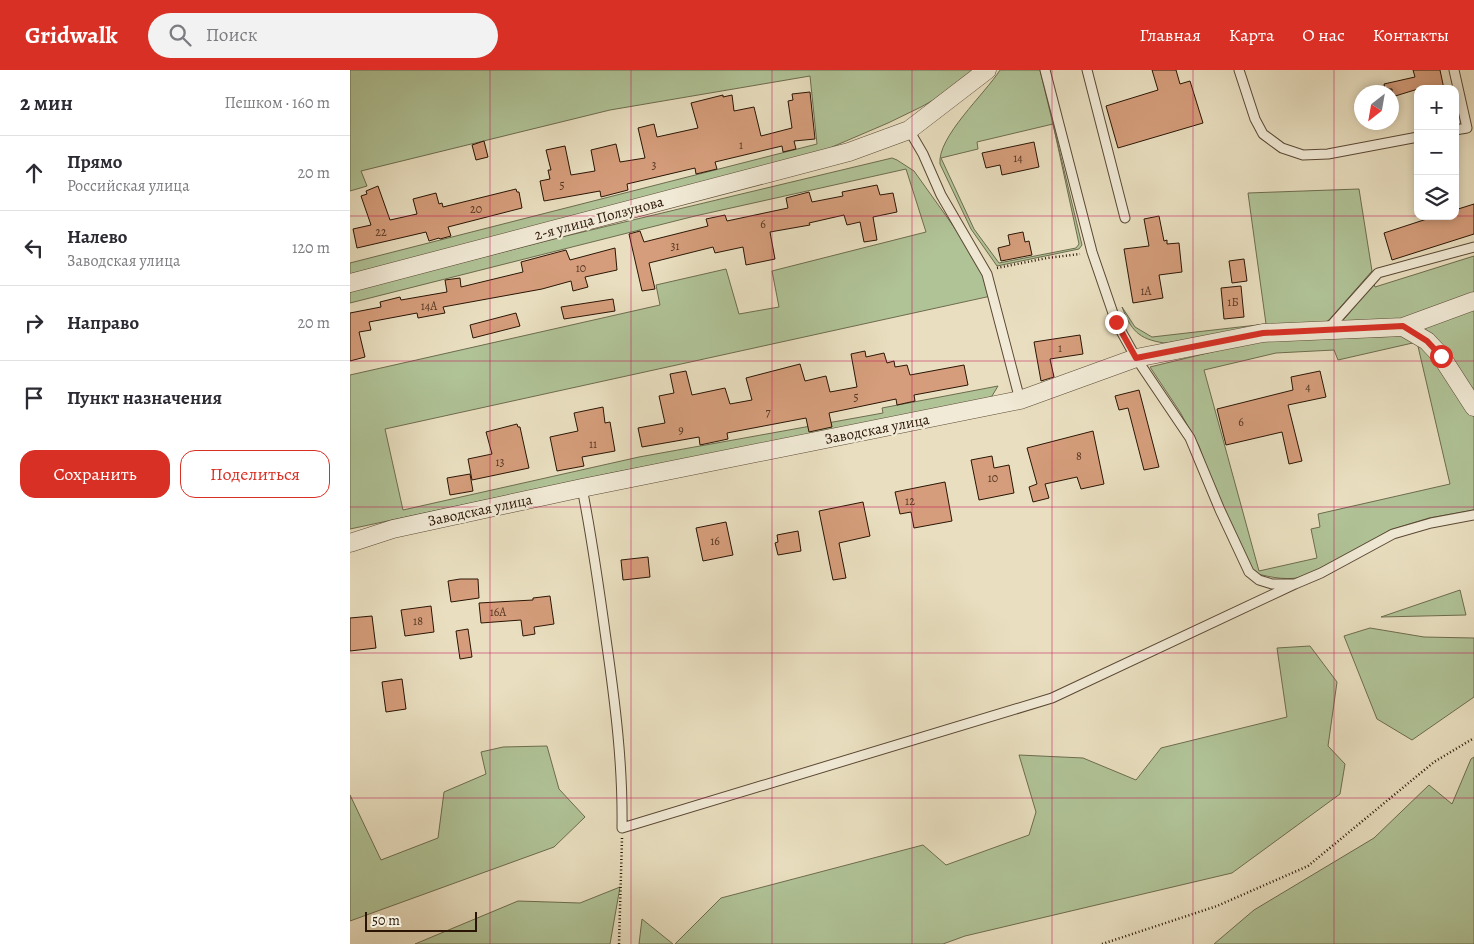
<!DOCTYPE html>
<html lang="ru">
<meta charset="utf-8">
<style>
body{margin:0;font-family:Alegreya,serif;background:#f2f2f3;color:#2b2b33}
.controls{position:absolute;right:15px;top:15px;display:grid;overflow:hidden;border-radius:10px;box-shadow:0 2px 8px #0003}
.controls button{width:45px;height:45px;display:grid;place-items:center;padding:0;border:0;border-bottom:1px solid #e1e1e2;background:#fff;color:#2b2b33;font:25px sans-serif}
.compass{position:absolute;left:1004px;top:15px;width:45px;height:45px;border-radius:50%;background:#fff;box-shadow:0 2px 8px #0003;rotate:211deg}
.scale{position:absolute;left:15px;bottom:12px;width:112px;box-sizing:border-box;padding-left:5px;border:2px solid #2a1505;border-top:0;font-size:14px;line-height:18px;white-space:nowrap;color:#2a1505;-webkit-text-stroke:4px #f1ead6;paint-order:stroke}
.stop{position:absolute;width:15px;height:15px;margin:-11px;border:4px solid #d93025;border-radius:50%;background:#fff}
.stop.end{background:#d93025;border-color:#fff;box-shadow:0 1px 5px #0008}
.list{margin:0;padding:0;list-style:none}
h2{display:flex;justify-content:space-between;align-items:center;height:65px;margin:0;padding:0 20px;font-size:21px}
h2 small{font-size:16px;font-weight:400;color:#7c7c81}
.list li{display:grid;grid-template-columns:32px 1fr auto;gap:15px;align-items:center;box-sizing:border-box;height:75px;padding:0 20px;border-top:1px solid #e1e1e2}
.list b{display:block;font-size:19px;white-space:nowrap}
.list p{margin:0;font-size:16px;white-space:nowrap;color:#7c7c81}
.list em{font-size:16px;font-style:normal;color:#7c7c81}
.actions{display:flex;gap:10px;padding:15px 20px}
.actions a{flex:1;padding:11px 0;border:1px solid #d93025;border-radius:15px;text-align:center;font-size:18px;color:#d93025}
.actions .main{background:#d93025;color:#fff}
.icon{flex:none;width:28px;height:28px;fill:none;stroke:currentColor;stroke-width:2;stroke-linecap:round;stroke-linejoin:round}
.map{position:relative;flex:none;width:1124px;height:874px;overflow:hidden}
header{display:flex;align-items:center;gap:30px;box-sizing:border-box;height:70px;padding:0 25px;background:#d93025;color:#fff}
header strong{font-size:24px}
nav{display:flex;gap:28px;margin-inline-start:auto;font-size:18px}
.search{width:350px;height:45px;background:#f2f2f3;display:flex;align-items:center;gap:12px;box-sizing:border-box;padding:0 18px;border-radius:28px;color:#7c7c81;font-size:19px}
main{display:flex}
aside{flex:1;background:#fff}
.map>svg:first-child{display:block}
.green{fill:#b0c397;stroke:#6d6c4e;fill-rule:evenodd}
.building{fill:#d59d7b;stroke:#2a1505}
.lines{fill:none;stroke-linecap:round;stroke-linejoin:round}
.service-casing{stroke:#5a4834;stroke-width:11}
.minor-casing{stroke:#5a4834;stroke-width:19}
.path{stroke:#2a1505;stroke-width:2.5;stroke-dasharray:1 2.5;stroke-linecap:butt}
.service{stroke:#f1ead6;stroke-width:9}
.minor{stroke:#f1ead6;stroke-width:18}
.route{stroke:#d93025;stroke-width:6}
.grid{fill:none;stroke:#c2185b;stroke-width:1;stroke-opacity:0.55}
.labels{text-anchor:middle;stroke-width:4.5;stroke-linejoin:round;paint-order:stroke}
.number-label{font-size:12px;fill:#553722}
.street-label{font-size:15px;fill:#2a1505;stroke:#f1ead6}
</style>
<header>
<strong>Gridwalk</strong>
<div class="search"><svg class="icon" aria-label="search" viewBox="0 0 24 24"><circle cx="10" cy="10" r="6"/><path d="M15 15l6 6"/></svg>Поиск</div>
<nav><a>Главная</a><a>Карта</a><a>О нас</a><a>Контакты</a></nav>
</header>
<main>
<aside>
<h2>2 мин<small>Пешком · 160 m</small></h2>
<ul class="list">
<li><svg class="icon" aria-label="ahead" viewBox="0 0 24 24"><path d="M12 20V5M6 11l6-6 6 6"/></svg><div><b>Прямо</b><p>Российская улица</p></div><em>20 m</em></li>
<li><svg class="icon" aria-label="left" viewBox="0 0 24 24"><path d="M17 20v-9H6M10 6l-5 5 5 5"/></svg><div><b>Налево</b><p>Заводская улица</p></div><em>120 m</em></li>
<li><svg class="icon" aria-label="right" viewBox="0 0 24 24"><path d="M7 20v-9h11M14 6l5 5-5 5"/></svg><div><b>Направо</b></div><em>20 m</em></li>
<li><svg class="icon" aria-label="arrive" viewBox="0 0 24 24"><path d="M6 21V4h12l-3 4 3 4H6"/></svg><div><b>Пункт назначения</b></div></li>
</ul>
<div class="actions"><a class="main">Сохранить</a><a>Поделиться</a></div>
</aside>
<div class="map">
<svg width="1124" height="874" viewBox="0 0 1124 874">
<rect width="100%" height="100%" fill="#e9dfc0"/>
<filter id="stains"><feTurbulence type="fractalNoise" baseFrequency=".004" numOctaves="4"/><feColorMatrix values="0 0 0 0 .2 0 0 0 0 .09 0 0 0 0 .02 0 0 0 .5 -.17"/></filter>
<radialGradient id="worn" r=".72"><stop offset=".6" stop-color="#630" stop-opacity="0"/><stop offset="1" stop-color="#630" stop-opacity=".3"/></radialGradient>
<path class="green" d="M0,0H626L596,23L571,37L538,53L454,89L0,204V193L467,74L460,6L260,40L11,101L17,116L0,121Z
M650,0H690L732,175L729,179L647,196L621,159L590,94C587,67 635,24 650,0ZM703,54L729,174L726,178L649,193L624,159L591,88L628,79L627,72Z
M542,88L547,90L564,101L619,178L632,204L641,226L35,359L53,440L289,387L533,343L532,338L648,316L642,326L635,330L262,403L0,459V305L310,235L306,215L376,199L389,244L429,237L422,201L576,162L556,99L345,146L0,233V221L216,166Z
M1009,119L1022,201L979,250L970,255L814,273C788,269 781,260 772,237L785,257L802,267L916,254L898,123Z
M1124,186V225L1047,253L989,255L1024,214L1025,217Z
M1124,237V324L1064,257Z
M1054,266L1074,274L1124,343V440L1079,448L1040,460L958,506C938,511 923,508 904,503L871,436L849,376L830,342L800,297L907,271ZM1067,272L1100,414L968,444L970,457L961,459L967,488L909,501L854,300L926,283L984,280L988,290Z
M1110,520L1116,545L1031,547Z
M1020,558L1074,567L1124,568V627L1062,670L1027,649L994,566Z
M960,576L987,612L978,676L995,694L990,724L882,803L615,866L593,874H325L371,828L573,775L596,795L679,765L686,742L669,685L733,688L786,710L811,678L937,647L927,578Z
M197,676L209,719L235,747L204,777L0,851V725L31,790L88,768L94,722L136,704L131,682L153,677Z
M1124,687V874H864L904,840L1024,768L1079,715L1102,734L1121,689Z
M270,817L260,874H65L168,831L230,833Z
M292,849L323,874H289Z"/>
<path class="building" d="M802,0H826L830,14L840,11L853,53L768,78L756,36L808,20Z
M1063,0H1090L1094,19H1068L1042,27V19H1035L1034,14L1065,7Z
M460,22L465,69L444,71L446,79L433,82L432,76L365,92L367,99L346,104L345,98L277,114L278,120L251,127L250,121L194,131L190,111L200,109L198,100H201L196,80L215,76L221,105L245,101L241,80L266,74L270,92L295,88L288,58L304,54L307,67L348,58L341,33L373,25V27L382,25L384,41L404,37L411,66L442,58L438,31L443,30L442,24Z
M134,71L138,87L126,90L122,75Z
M684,72L689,97L652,105L650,95L636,98L632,83Z
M527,115L530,125L543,123L547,142L523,147L527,170L514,172L510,152L497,155L494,145L459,153L460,155L420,162L425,189L396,195L393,177L365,183L363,177L299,193L305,219L292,221L279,164L290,161L294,172L358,156L356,149L375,145L377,151L438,138L436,128L459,122L462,132L493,126L492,122Z
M28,116L40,150L67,144L63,129L86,123L89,134L92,133L93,137L166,119L167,122H169L172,138L98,157L101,166L90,169L89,168L79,171L76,162L7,178L3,159L21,155L11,126L17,124L16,121Z
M1124,134V164L1042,190L1034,163L1086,146H1105V140Z
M809,146L814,171L817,170V174L829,173L832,202L809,205L813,228L783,233L774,179L799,176L794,149Z
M673,162L675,172L679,171L682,185L651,191L648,178L660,175L658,165Z
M265,178L267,200L235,207L238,217L223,221L221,211L192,219L93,237L95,243L68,248L67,243L19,252L21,260L9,262L15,287L0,291V243L31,237L30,232L50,227L51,230L97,222L95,210L110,208L111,217L173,202L171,192L216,180L220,190Z
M894,189L897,211L882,213L879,191Z
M891,216L894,247L874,249L871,218Z
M263,229L265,241L214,249L211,237Z
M166,243L170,256L123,268L120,255Z
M730,265L733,284L700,289L704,307L691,311L684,272Z
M515,281L516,287L534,283L537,293L544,291L545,297L557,295L560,305L614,295L618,315L564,325L565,331L547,335L546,329L479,343L482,357L459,362L456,348L377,363L378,369L350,375L349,367L292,377L288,358L315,353L309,326L324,323L320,304L336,301L342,325L375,318L380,334L402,330L396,308L450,294L455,311L476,306L480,322L507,317L501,284Z
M970,301L976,327L938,335L952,391L939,394L932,362L876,375L867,339L943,320L941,307Z
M789,320L809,397L794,400L778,338L769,340L765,326Z
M253,337L255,353L260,352L265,381L232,387L234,396L207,401L200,367L228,361L224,343Z
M167,354L168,357H170L179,398L122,410L118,389L142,384L136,362Z
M743,361L754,414L731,419L727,407L695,414L699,428L683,432L679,417L687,414L677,378Z
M642,386L644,398L659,395L664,423L629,430L621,390Z
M120,404L123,421L100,425L97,408Z
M595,412L602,451L564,458L561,442L550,444L545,422Z
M513,432L520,466L489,473L496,508L483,510L469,441Z
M376,452L383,485L353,491L346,458Z
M448,461L451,481L428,485L425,473L428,472L427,465Z
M298,487L300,507L273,510L271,490Z
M110,509H128L129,528L101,532L98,511Z
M200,526L204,554L184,557L185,564L173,566L171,550L131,553L129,533L183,530V528Z
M81,536L84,562L55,566L51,540Z
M22,546L26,578L0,581V548Z
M118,559L122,587L110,589L106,561Z
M52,609L56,639L36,642L32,612Z"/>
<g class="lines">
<g class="service-casing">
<path id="service" d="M695,0L742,182L766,252L786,288L840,368L870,440L899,502L909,510L922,514H945L971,503L1043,464L1081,453L1124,445
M737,0L775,148
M889,0L905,49L913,64L932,78L953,85L978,84L1068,67
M1104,0L1117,58L1105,60
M559,60L573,84L591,125L637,204L670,330
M978,259L1028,203L1124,177
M232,418C242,468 249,518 256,569C265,632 273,694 272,758L702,628L945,514"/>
</g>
<g class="minor-casing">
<path id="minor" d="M0,213L499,82L559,60L637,0
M1053,257L1077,271L1091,286L1124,337
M0,473L43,459L232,418L670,330L786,288L913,263L1053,257L1124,231"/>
</g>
<path class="path" d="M647,198L697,188L730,184
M269,874L272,768
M752,874L867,836L958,796L1084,692L1124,668"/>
<use href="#service" class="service"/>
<use href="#minor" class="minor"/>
</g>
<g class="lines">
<path class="route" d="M766,252L786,288L913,263L1053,256L1077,271L1091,286"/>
</g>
<path class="grid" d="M140,0V874M281,0V874M422,0V874M562,0V874M702,0V874M843,0V874M984,0V874M0,146H1068M1105,146H1124M0,291H1124M0,437H1124M0,583H1124M0,728H1124"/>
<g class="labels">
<g class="number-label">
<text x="391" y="79">1</text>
<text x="668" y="92">14</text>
<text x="304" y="99">3</text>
<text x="212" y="119">5</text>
<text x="126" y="143">20</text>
<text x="413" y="158">6</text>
<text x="31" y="166">22</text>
<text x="325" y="180">31</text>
<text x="231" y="202">10</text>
<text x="796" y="225">1А</text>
<text x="883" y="236">1Б</text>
<text x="79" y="240">14А</text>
<text x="710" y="282">1</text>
<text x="958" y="321">4</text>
<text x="506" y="331">5</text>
<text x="418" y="346">7</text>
<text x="891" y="356">6</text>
<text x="331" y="364">9</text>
<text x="243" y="378">11</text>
<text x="729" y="390">8</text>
<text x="150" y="396">13</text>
<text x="643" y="412">10</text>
<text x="560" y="435">12</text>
<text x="365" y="475">16</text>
<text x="148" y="546">16А</text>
<text x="68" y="555">18</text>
</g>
<g class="street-label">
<text transform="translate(249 148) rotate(-15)" y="5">2-я улица Ползунова</text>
<text transform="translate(527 359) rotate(-11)" y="5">Заводская улица</text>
<text transform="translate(130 440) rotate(-12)" y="5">Заводская улица</text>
</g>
</g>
<rect width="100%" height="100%" filter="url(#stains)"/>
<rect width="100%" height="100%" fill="url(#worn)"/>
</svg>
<div class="controls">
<button>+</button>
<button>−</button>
<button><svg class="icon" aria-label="layers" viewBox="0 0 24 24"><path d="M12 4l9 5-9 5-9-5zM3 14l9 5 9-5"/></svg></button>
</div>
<svg class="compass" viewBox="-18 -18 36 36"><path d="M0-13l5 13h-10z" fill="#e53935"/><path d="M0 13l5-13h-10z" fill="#7c7c81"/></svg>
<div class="scale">50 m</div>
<div class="stop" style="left:1091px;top:286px"></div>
<div class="stop end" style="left:766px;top:252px"></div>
</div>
</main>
